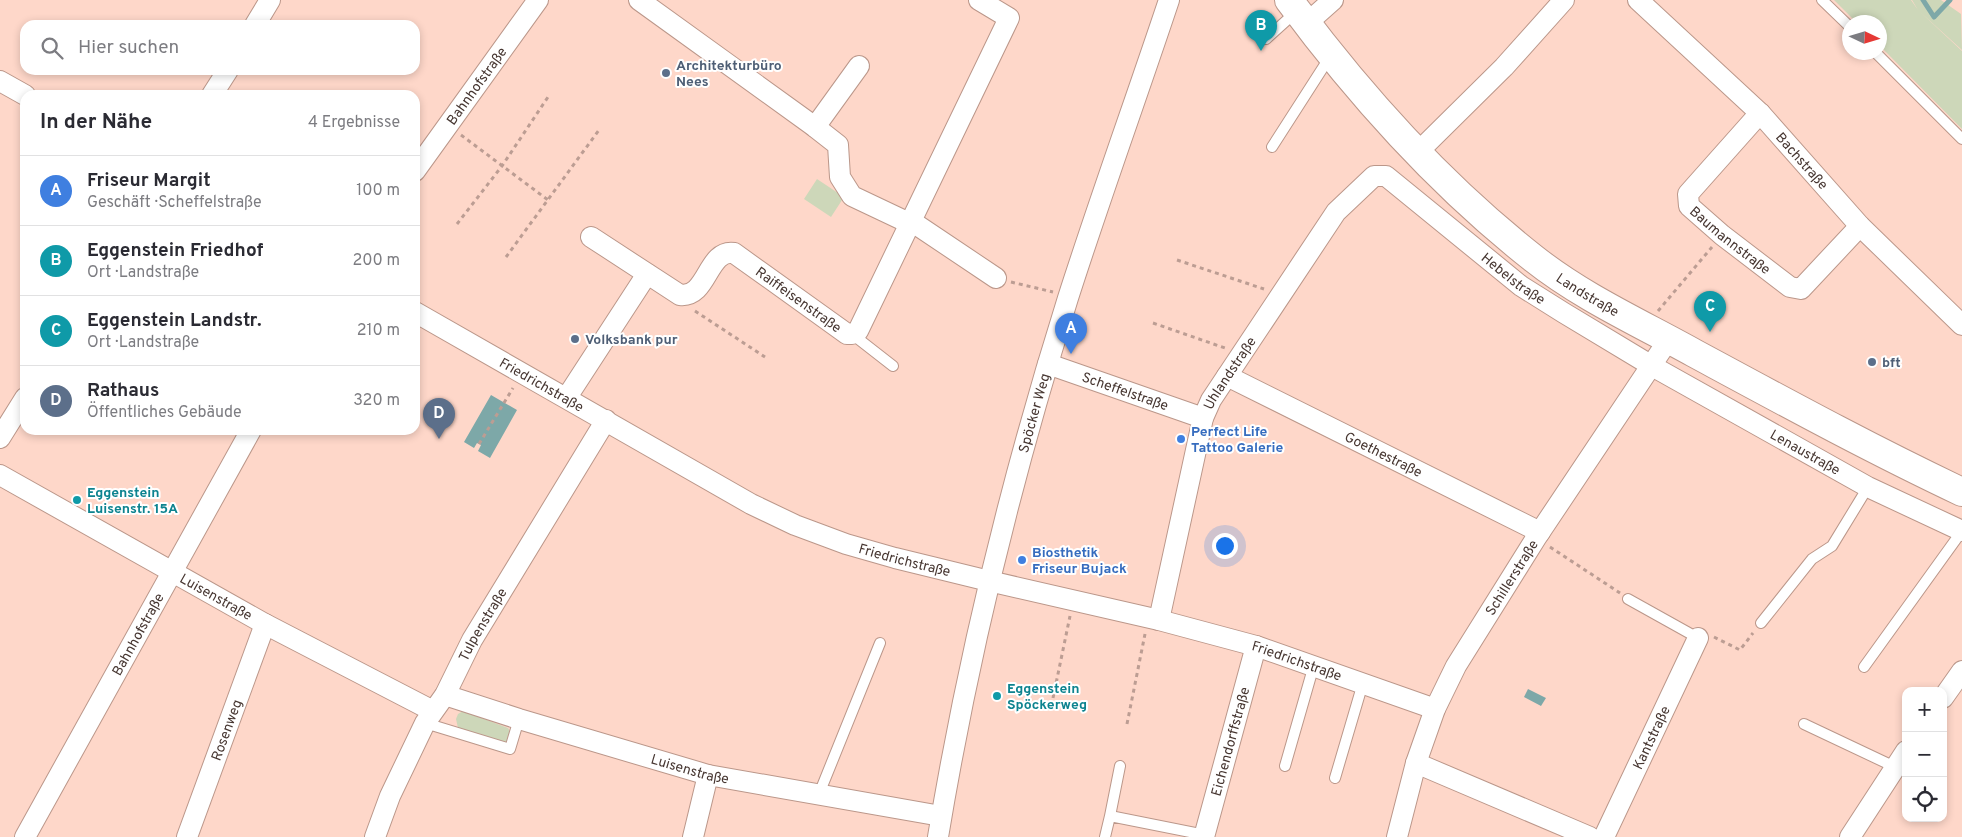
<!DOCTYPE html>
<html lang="de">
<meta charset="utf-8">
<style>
body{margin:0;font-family:Overpass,sans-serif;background:#f7f7f7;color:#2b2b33}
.controls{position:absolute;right:15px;bottom:15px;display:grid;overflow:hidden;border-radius:10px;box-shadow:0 2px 8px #0003}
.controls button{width:45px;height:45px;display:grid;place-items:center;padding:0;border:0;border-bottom:1px solid #e1e1e2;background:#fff;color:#2b2b33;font:25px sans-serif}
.compass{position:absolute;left:1842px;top:15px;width:45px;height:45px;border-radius:50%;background:#fff;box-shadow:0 2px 8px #0003;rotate:94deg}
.you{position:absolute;left:1224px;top:545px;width:18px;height:18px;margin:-12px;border:4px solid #fff;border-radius:50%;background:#1a73e8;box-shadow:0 0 0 8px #1a73e833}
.badge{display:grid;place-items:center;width:32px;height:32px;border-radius:50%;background:#8d5010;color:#fff;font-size:16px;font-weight:700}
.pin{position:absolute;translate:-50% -41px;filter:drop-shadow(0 1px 2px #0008)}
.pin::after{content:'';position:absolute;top:26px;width:18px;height:15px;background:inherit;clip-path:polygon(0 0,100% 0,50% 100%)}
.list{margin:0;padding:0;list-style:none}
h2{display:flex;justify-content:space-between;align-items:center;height:65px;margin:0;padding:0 20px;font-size:21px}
h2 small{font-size:16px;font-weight:400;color:#7c7c81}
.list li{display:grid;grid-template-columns:32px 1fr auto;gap:15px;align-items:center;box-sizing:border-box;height:70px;padding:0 20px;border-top:1px solid #e1e1e2}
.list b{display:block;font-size:19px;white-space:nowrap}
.list p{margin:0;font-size:16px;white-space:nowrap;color:#7c7c81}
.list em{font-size:16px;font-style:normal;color:#7c7c81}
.icon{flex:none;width:28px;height:28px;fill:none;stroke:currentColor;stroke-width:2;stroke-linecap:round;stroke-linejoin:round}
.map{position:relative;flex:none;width:1962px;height:837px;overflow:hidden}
.search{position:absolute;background:#fff;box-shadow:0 2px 8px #0003;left:20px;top:20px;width:400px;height:55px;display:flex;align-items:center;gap:12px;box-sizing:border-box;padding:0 18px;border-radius:15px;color:#7c7c81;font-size:19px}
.panel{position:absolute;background:#fff;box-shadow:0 2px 8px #0003;left:20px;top:90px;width:400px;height:345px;border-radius:15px}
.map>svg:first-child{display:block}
.green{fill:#cdd7b9}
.water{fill:#7da8a8}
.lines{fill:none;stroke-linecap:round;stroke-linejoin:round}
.stream{stroke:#7da8a8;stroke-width:5}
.lane-casing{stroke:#bb978a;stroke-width:12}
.street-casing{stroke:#bb978a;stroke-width:22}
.secondary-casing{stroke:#bb978a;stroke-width:30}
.path{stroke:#bc9d93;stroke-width:3;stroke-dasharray:4 4;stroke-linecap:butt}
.lane{stroke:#fff;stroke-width:10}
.street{stroke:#fff;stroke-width:20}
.secondary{stroke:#fff;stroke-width:28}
.service-dot{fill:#5c6f8a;stroke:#fff;stroke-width:2}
.shop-dot{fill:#3f7fe0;stroke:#fff;stroke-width:2}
.culture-dot{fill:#0f9aa8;stroke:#fff;stroke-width:2}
.labels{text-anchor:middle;stroke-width:4;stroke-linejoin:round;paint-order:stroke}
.service-label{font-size:14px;font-weight:bold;fill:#4e5e75;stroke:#fff;text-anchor:start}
.street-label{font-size:14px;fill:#473732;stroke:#fff}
.shop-label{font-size:14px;font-weight:bold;fill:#366cbe;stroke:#fff;text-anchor:start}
.culture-label{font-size:14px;font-weight:bold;fill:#0d838f;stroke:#fff;text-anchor:start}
</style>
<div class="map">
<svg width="1962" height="837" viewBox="0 0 1962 837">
<rect width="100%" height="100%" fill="#fed7c9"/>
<path class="green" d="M1834,0H1911L1918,10L1962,51V129L1880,46V22H1856Z
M1912,0H1941L1961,14L1962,50L1918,10Z
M817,179L844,197L831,217L804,199Z
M463,711L508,728L511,733L508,741L503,743L458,728L456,719L458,714Z"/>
<path class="water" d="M491,395L517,410L490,458L478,451L481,445L477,443L474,448L464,442Z
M1528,689L1546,698L1541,706L1524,697Z"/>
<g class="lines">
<path class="stream" d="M1923,0L1934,17L1950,0"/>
<g class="lane-casing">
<path id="lane" d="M1822,0L1850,27
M1266,39L1297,11
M1875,52L1962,139
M1272,147L1324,66L1332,58
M852,334L893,366
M1628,599L1698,638
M1761,623L1812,559L1832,546L1868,487
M1864,667L1962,531
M425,723L510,749L519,719
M1804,724L1895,767
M1120,766L1110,816L1205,835
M1285,766L1314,665
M1335,778L1363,683
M819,794L880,643
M1105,837L1110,816"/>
</g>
<g class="street-casing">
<g id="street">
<path d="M639,0L815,127L838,145L840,177L852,196L909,223"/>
<path id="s1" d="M1638,0L1760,113L1860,226L1962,325"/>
<path d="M1306,24L1333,0"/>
<path d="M255,25L270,0"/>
<path d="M0,81L25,95"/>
<path d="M212,95L228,70"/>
<path id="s2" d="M1760,113L1688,194L1689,206L1722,235L1790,287L1801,289L1860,226"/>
<path d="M815,127L859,66"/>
<path d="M1416,154L1504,67L1564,0"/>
<path id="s3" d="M415,171L538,0"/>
<path d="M911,221L996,278"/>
<path id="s4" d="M591,237L680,295C708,298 707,249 734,253L847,334H852L858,331L1009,18L979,0"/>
<path id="s5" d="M415,312L751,504L795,525L846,544L895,558L989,581L1159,620L1256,646L1435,709"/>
<path id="s6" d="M1048,364L1203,418"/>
<path id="s7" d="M1227,376L1540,532"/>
<path d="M567,397L647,274"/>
<path d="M0,438L25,398"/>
<path id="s8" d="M0,475L265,624L433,711"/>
<path id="s9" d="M1159,620L1203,418L1211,400L1336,212L1374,176H1386L1521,286L1564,313L1652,366L1868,487L1962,531"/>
<path id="s10" d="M445,695L519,719L708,775L941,816"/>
<path d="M1943,698L1962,671"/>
<path d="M1416,763L1590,837"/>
<path id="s11" d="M25,837L251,430"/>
<path id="s12" d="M187,837L265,624"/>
<path id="s13" d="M375,837L390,796L425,723L445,695L472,640L606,420"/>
<path d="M693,837L708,775"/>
<path id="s14" d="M938,837C968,656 1013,473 1068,298C1100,198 1136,99 1169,0"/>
<path id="s15" d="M1204,837L1256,646"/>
<path id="s16" d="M1397,837L1416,763L1435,709L1456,666L1536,538L1669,339"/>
<path id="s17" d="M1604,837L1698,638"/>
<path d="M1850,837L1906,751"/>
</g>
</g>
<g class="secondary-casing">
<g id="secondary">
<path id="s18" d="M1289,0C1360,96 1439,184 1533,258C1582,297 1640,323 1694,353C1783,401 1871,449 1962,492"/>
</g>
</g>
<path class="path" d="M461,135L548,200
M457,224L502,166L548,97
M506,257L599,130
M1177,260L1264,289
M1011,282L1053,292
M695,311L765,357
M1658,311L1712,247
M1153,323L1225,348
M479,444L513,388
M1550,547L1620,593
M1714,637L1740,650L1753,633
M1053,698L1070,616
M1127,724L1145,634"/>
<use href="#lane" class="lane"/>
<use href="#street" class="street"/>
<use href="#secondary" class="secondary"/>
</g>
<g class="service-dot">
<circle cx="666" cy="73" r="5"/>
<circle cx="575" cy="339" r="5"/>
<circle cx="1872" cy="362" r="5"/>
</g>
<g class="shop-dot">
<circle cx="1181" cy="439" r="5"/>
<circle cx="1022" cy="560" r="5"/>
</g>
<g class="culture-dot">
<circle cx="77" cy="500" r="5"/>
<circle cx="997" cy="696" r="5"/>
</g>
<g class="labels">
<g class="service-label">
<text x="676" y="70">Architekturbüro<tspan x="676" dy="16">Nees</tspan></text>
<text x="585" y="344">Volksbank pur</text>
<text x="1882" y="367">bft</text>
</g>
<g class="street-label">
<text dy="5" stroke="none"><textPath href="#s3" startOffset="105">Bahnhofstraße</textPath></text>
<text dy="5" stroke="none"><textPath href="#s1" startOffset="230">Bachstraße</textPath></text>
<text dy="5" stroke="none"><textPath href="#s2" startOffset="174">Baumannstraße</textPath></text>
<text dy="5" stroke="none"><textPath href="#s9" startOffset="680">Hebelstraße</textPath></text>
<text dy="5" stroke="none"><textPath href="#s18" startOffset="422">Landstraße</textPath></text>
<text dy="5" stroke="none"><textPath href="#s4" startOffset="259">Raiffeisenstraße</textPath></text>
<text dy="5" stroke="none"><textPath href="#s9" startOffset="259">Uhlandstraße</textPath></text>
<text dy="5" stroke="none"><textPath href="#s5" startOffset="146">Friedrichstraße</textPath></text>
<text dy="5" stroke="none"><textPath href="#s6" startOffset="82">Scheffelstraße</textPath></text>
<text dy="5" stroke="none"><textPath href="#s14" startOffset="435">Spöcker Weg</textPath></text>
<text dy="5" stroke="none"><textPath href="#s9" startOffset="1020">Lenaustraße</textPath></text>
<text dy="5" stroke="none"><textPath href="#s7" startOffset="175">Goethestraße</textPath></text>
<text dy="5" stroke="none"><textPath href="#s5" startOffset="551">Friedrichstraße</textPath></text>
<text dy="5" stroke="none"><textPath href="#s16" startOffset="286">Schillerstraße</textPath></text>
<text dy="5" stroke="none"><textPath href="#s8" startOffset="248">Luisenstraße</textPath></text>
<text dy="5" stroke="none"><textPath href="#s13" startOffset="239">Tulpenstraße</textPath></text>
<text dy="5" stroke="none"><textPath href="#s11" startOffset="232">Bahnhofstraße</textPath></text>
<text dy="5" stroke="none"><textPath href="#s5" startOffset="956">Friedrichstraße</textPath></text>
<text dy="5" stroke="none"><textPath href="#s12" startOffset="114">Rosenweg</textPath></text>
<text dy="5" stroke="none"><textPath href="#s17" startOffset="110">Kantstraße</textPath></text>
<text dy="5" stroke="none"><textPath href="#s15" startOffset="99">Eichendorffstraße</textPath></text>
<text dy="5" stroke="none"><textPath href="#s10" startOffset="256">Luisenstraße</textPath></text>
</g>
<g class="shop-label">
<text x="1191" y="436">Perfect Life<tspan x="1191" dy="16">Tattoo Galerie</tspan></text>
<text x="1032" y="557">Biosthetik<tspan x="1032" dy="16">Friseur Bujack</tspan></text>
</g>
<g class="culture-label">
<text x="87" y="497">Eggenstein<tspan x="87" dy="16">Luisenstr. 15A</tspan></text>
<text x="1007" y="693">Eggenstein<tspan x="1007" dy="16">Spöckerweg</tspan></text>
</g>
</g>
</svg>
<div class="controls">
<button>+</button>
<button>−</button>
<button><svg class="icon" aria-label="locate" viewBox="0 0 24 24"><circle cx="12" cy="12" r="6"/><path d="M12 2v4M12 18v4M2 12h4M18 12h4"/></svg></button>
</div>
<svg class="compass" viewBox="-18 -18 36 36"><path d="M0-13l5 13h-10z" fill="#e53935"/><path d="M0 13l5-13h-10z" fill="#7c7c81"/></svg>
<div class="you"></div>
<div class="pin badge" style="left:1071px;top:354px;background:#3f7fe0">A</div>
<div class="pin badge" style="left:1261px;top:51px;background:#0f9aa8">B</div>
<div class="pin badge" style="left:1710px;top:332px;background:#0f9aa8">C</div>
<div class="pin badge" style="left:439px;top:439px;background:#5c6f8a">D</div>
<div class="search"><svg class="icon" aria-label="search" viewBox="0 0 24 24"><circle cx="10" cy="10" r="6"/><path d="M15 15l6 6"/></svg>Hier suchen</div>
<section class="panel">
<h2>In der Nähe<small>4 Ergebnisse</small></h2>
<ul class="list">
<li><span class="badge" style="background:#3f7fe0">A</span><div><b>Friseur Margit</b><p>Geschäft · Scheffelstraße</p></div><em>100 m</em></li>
<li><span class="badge" style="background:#0f9aa8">B</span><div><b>Eggenstein Friedhof</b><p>Ort · Landstraße</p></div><em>200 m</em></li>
<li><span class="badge" style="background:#0f9aa8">C</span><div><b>Eggenstein Landstr.</b><p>Ort · Landstraße</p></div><em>210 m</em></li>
<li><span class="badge" style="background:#5c6f8a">D</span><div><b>Rathaus</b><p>Öffentliches Gebäude</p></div><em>320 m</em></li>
</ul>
</section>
</div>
